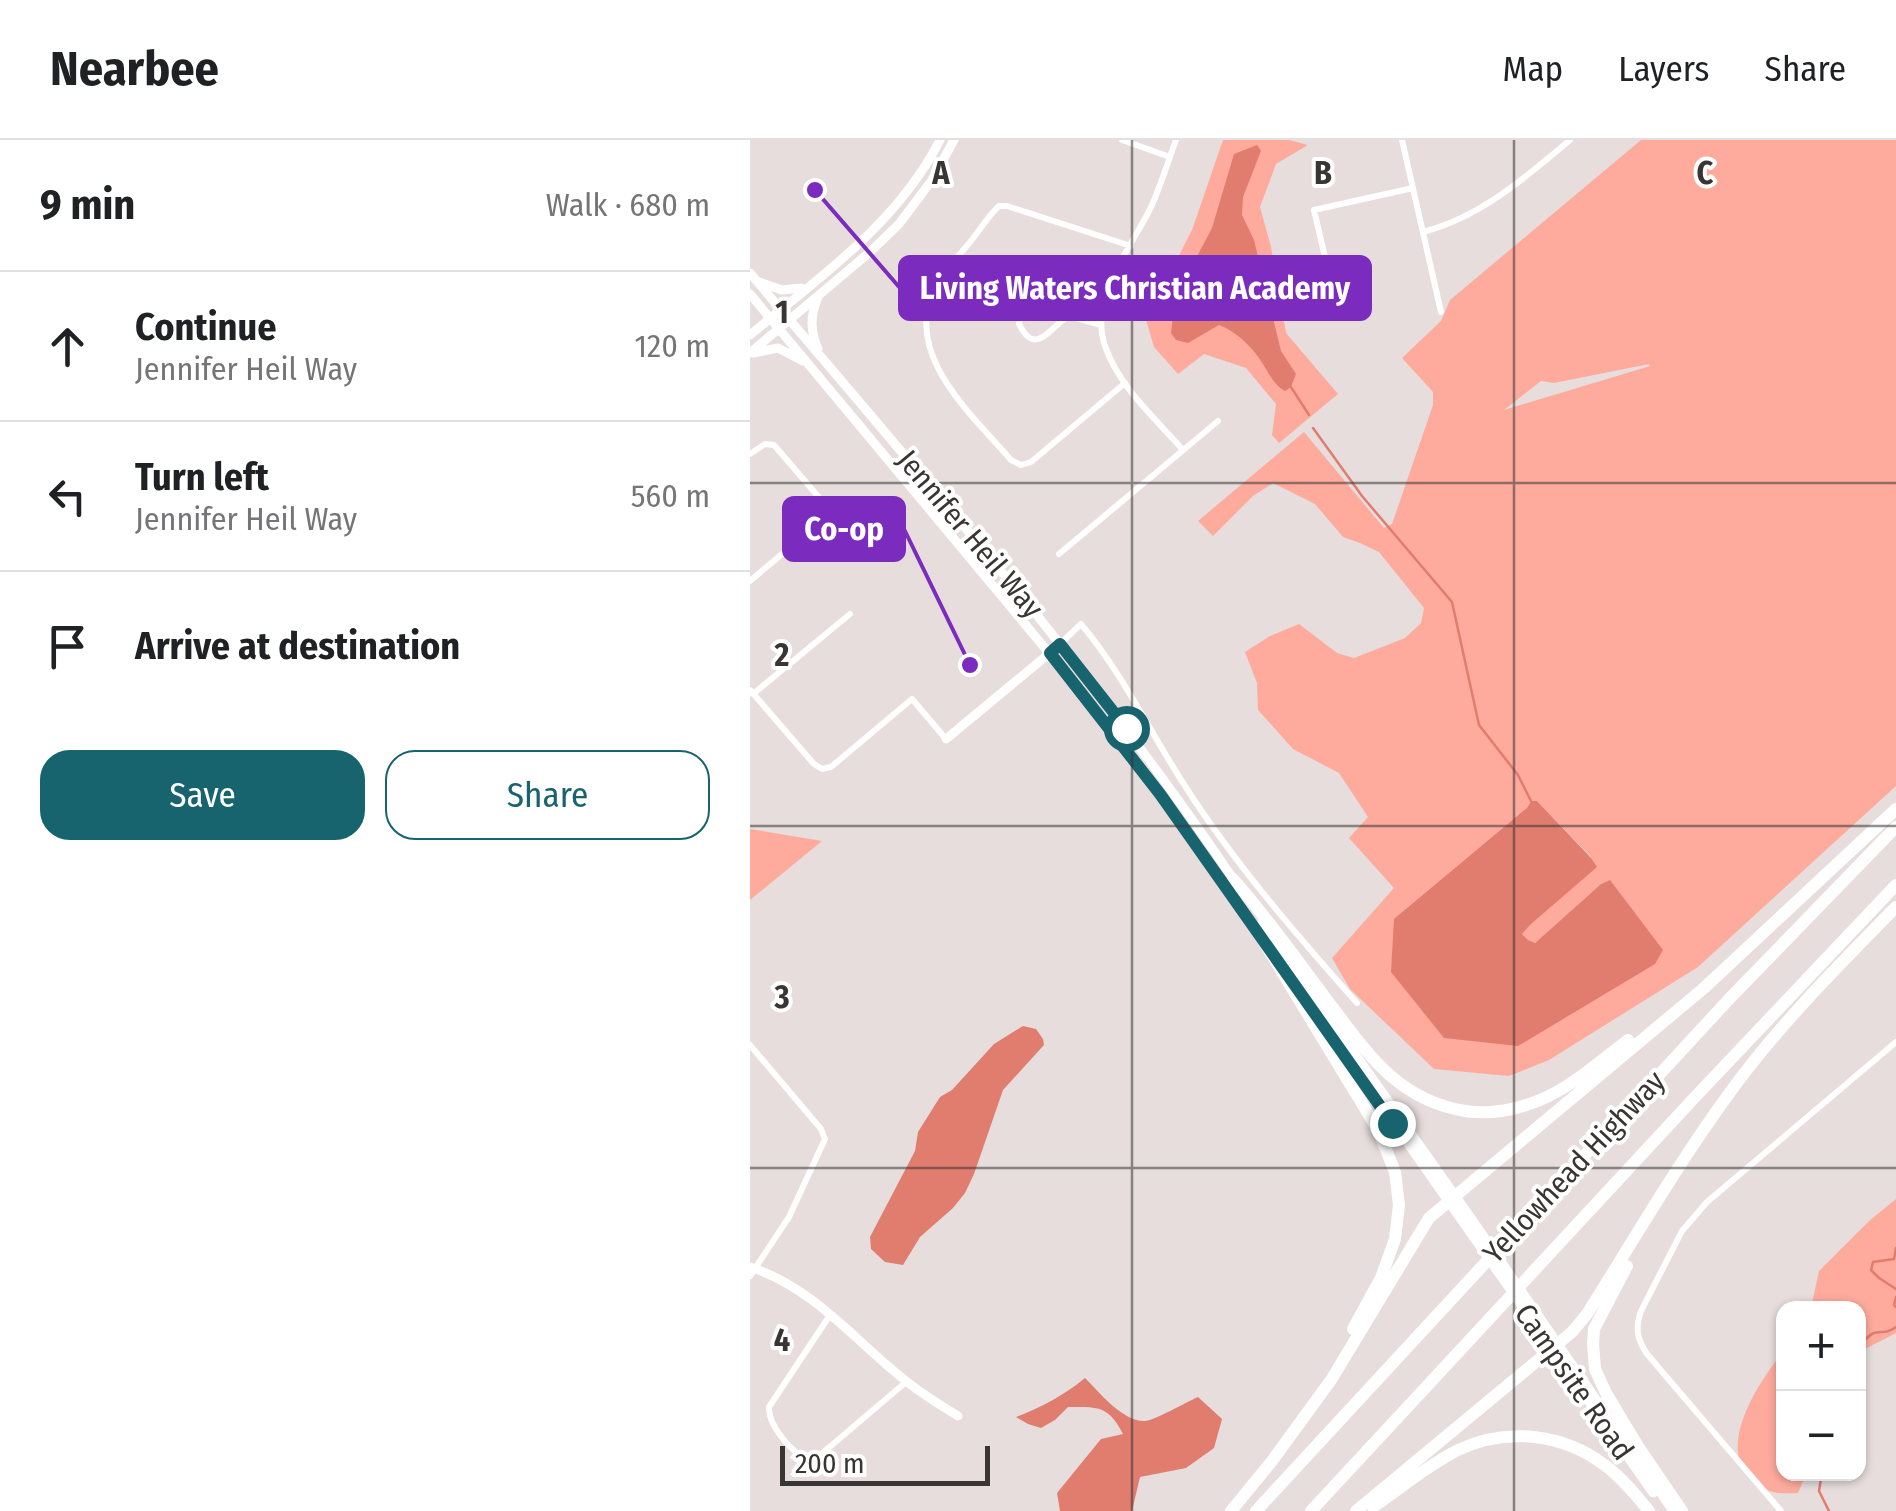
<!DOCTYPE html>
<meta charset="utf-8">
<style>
body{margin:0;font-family:"Fira Sans Condensed",sans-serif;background:#f6f6f6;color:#202124}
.controls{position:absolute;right:30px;bottom:30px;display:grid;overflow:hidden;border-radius:20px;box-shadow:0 2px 8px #0004}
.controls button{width:90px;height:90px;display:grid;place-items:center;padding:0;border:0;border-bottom:2px solid #e0e0e0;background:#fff;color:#202124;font:50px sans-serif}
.scale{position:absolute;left:30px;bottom:25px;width:210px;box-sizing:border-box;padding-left:10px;border:5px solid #383534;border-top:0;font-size:28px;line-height:35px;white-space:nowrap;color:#383534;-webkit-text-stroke:8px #fff;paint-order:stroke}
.stop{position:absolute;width:30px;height:30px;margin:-22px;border:8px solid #17636e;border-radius:50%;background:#fff}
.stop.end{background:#17636e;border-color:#fff;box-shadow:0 2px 10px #0008}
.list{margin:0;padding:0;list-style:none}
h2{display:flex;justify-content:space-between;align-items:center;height:130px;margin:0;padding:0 40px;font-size:42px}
h2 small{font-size:32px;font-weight:400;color:#757577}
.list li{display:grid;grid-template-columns:65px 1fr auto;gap:30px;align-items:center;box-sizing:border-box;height:150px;padding:0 40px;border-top:2px solid #e0e0e0}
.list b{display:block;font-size:38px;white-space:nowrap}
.list p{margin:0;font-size:32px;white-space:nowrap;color:#757577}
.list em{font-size:32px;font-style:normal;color:#757577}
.actions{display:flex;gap:20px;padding:30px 40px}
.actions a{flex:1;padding:22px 0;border:2px solid #17636e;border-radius:30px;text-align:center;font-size:35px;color:#17636e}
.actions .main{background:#17636e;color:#fff}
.icon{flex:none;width:55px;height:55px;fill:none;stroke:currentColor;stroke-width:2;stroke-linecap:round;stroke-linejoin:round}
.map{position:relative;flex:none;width:1146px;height:1371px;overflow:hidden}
header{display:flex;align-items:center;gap:60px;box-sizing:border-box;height:140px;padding:0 50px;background:#fff;border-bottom:2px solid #e0e0e0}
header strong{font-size:48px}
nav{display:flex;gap:55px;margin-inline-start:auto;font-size:35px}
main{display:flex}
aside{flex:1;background:#fff}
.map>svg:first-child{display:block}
.green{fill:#feab9d;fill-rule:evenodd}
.water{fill:#e17d6e}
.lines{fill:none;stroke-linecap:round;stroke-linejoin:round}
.stream{stroke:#e17d6e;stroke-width:2.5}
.street{stroke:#fff;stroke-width:6}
.secondary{stroke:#fff;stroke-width:9}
.highway{stroke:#fff;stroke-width:12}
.route{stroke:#17636e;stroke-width:12}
.grid{fill:none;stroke:#383534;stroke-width:2.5;stroke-opacity:0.55}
.labels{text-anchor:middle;stroke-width:8;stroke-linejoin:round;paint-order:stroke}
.street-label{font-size:30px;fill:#383534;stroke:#fff}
.grid-label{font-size:32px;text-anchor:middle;font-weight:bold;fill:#383534;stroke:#fff;stroke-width:8;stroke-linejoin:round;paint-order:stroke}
.leader{fill:none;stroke:#7b2cbf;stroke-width:4}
.callout-dot{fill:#7b2cbf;stroke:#fff;stroke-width:4}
.callout{fill:#7b2cbf;stroke:#7b2cbf;stroke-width:4}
.callout-label{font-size:32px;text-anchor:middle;font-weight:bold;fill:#fff}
</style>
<header>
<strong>Nearbee</strong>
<nav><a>Map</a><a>Layers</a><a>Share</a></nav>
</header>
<main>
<aside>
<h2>9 min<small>Walk · 680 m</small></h2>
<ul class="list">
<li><svg class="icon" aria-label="ahead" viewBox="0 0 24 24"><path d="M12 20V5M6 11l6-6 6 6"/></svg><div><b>Continue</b><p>Jennifer Heil Way</p></div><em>120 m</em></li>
<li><svg class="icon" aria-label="left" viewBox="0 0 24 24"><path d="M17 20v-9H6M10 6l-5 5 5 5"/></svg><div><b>Turn left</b><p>Jennifer Heil Way</p></div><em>560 m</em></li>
<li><svg class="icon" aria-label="arrive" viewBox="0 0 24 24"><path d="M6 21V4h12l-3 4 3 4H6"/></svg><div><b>Arrive at destination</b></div></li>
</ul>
<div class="actions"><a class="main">Save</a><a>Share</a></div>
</aside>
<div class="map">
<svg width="1146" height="1371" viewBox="0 0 1146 1371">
<rect width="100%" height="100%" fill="#e6dddc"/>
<path class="green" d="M473,0H539L558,5L526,24L510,67L521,107L536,193L588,254L529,303L522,295L526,264L496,228L454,214L428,234L404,207L396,180L442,90Z
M891,0H1146V646L948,827L799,920L759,936L684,929L600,849L582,818L644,748L599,698L618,677L589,633L543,609L508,570L507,543L495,512L520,496L549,484L587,513L604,518L655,498L671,483L674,468L629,412L610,403L593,397L565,364L523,343L503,356L463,396L448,381L554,292L634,388L642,384L683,265V252L652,218L691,181L700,160ZM899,224L900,226L754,270L791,241L804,243ZM781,661H787L841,717L772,794L778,800L785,803L851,744L860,740L694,898L777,668Z
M0,689L72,701L0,760Z
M1146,1059V1193L1115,1209L1109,1219L1108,1168H1061L1069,1131L1119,1081Z
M1033,1212L1034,1334H1056L1048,1353C1040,1353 1031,1354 1023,1352C1014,1350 1004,1342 997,1335C969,1301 1011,1239 1033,1212Z"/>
<path class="water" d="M507,5L511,11L493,57L492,75L504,100L531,211L546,234L541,247L535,251C522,244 517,229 509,218C499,204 485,191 469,185L438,203L426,200L421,193L425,158L462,88L484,14Z
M781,661H787L841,718L847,727L781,784L772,794L778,800L785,803L851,744L860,740L913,810L905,824L768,906L694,898L641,832L644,779L777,668Z
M273,886L286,889L293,899L294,905L253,950L224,1034L215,1053L203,1068L170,1097L153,1125L135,1122L121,1109L120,1097L165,1011L168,992L190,957L202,950L244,904Z
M335,1238C349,1252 373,1282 395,1281C403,1281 437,1262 448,1257L472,1279L464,1308L436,1328L390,1337L382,1371H310L307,1353L351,1299L373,1294C358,1265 348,1267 318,1267L305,1280L291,1288L278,1284L266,1277C292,1267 313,1256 335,1238Z"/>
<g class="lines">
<path class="stream" d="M541,247L559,275
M563,288L612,356L702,462L729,585L768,635L781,661
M1146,1108L1144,1119L1123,1122L1121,1130L1129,1138L1146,1149
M1146,1157L1144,1165L1146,1167
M1108,1225L1111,1221L1110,1205C1114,1202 1118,1195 1124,1193C1134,1190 1134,1195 1146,1187
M1069,1334L1071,1339L1069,1351L1079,1371"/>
<path class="street" d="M372,0L420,17
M426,0C418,22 411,44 402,65C382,108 338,156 355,206C369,247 406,279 433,310
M652,0L691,172
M673,92C731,77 776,37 820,0
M288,166L319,176C301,185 286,219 269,184C270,172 276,167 288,166Z
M588,173L564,70L663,48
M319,176L351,185
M375,243L281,322L271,325L261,320C221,273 150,213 186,145C193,132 205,120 215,108C227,95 236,78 249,66H257L381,106
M0,314L15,304L24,305L73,362L76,373L69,383L0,441
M309,414L468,281
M311,503L331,484C373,534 400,592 435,646C485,724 546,794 607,863
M0,550L64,624L72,629L81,627L162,559L196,599
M3,554L100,474
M0,905L71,989L75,999L39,1077L0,1136
M80,1175L19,1267C18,1286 42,1313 59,1320L69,1316L156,1242
M1031,1371L897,1214C887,1199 885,1188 891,1171L932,1091L957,1062L1146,902"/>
<path class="secondary" d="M0,133C167,331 339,525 484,740
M9,142L32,150L51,148
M0,154L299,513L410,654L517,806
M0,195C70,137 148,83 190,0
M68,209C60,190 60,176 68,157
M0,213L120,112L149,84L182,40L204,0
M3,213L28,208L53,221
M196,599L301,512
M512,782L726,1085L923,1371
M550,850L903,1353
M0,1127C63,1147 105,1201 156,1241C172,1254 190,1265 208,1276"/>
<path class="highway" d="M483,739C517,777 546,819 577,860C616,911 646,960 715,971C741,975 766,970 790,960C822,947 850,921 878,900
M514,802L628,990L645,1032L649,1065L645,1099L631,1138L603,1189
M877,1126L844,1189L843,1204L845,1229L856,1253L889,1308L932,1371
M623,1367C651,1348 678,1325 708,1310C756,1287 813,1293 856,1326C872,1338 886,1355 899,1371
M481,1371L522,1321L581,1240L679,1078L954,848L1146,669
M506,1371L981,857L1146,687
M561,1371L946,956L1146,745
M606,1371L822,1192L837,1174C883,1101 927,1025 978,955C1027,887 1087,827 1146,767"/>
</g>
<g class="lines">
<path class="route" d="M376,588L310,504L300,513L410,654L642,983"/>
</g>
<path class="grid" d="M382,0V1371M764,0V1371M0,343H1146M0,686H1146M0,1028H1146"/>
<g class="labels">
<g class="street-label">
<text transform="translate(220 394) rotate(50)" y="10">Jennifer Heil Way</text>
<text transform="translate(824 1027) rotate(-47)" y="10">Yellowhead Highway</text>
<text transform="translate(824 1242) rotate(55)" y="10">Campsite Road</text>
</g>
</g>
<g class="grid-label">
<text x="191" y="44">A</text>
<text x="573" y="44">B</text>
<text x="955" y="44">C</text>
<text x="32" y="183">1</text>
<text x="32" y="526">2</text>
<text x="32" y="868">3</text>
<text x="32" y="1211">4</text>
</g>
<path class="leader" d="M65 50L150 148M220 525L154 389"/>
<g class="callout-dot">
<circle cx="65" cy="50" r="10"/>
<circle cx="220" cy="525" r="10"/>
</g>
<g class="callout">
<rect x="150" y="117" width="470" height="62" rx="10"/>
<rect x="34" y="358" width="120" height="62" rx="10"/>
</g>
<g class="callout-label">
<text x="385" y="159">Living Waters Christian Academy</text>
<text x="94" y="400">Co-op</text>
</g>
</svg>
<div class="controls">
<button>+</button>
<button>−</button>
</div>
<div class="scale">200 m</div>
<div class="stop" style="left:376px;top:588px"></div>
<div class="stop end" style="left:642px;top:983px"></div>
</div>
</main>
